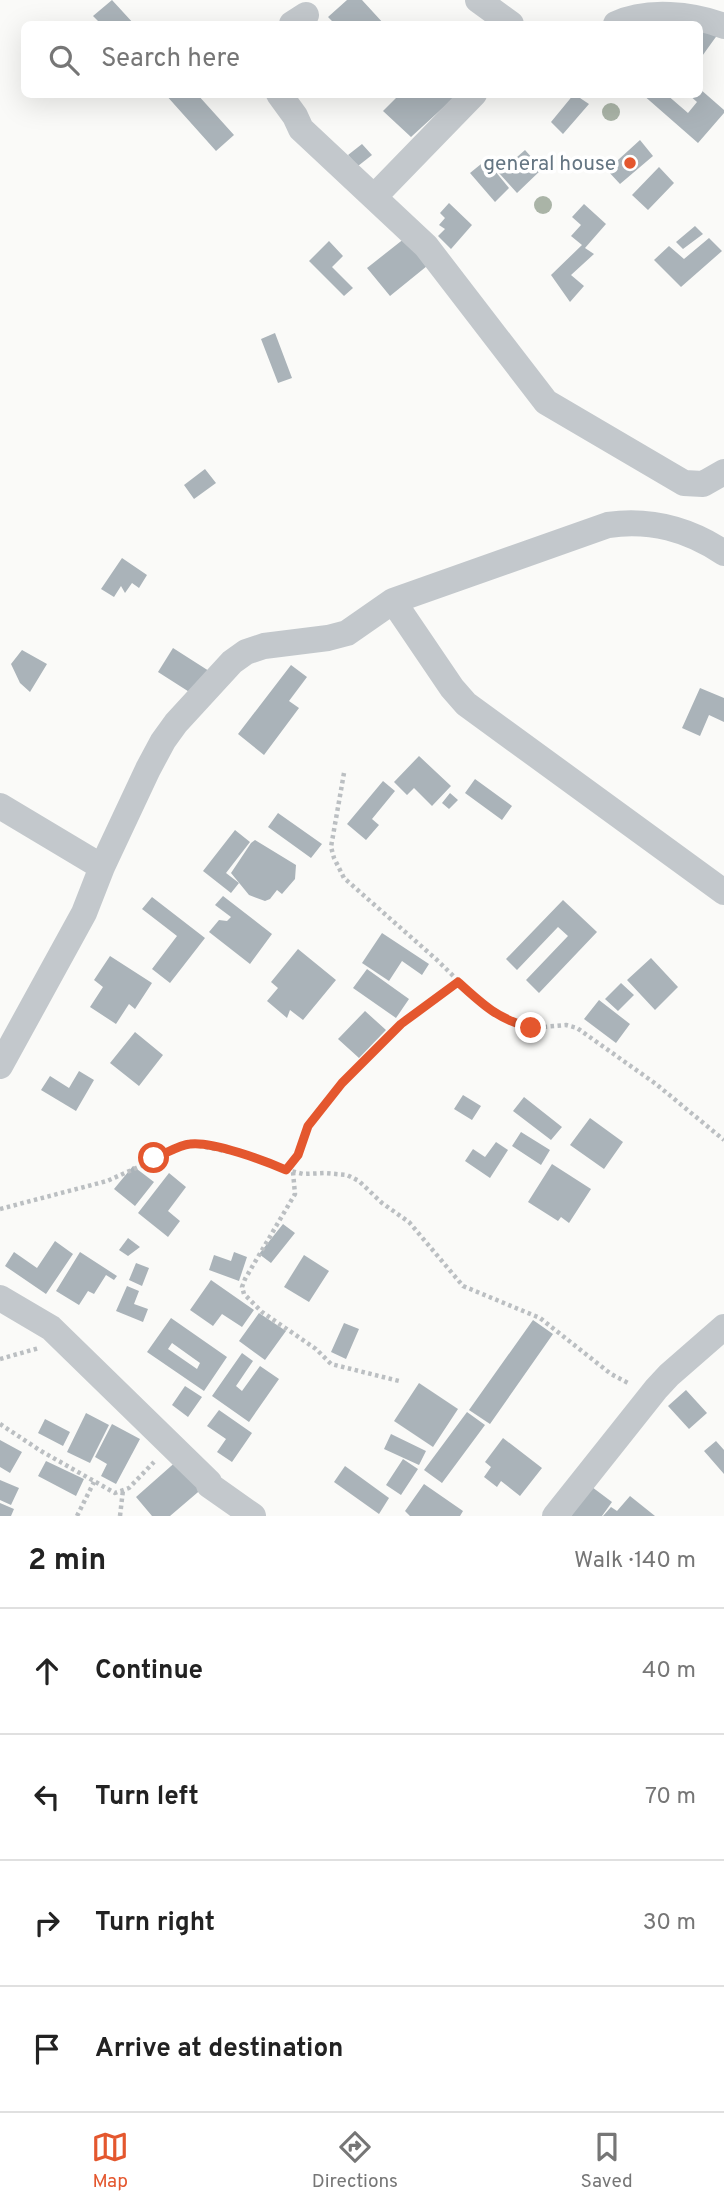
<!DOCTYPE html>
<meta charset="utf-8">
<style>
body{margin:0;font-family:Overpass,sans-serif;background:#f2f2f2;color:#222}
.stop{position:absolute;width:21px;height:21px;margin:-16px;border:5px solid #e4572e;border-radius:50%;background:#fff}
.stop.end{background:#e4572e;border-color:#fff;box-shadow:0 2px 7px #0008}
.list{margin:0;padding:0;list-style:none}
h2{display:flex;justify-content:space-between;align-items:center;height:91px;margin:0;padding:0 28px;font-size:30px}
h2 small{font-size:23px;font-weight:400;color:#767676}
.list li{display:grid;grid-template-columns:46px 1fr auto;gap:21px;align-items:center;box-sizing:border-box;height:126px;padding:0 28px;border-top:2px solid #e0e0e0}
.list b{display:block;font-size:26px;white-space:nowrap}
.list em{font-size:23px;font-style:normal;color:#767676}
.icon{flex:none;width:38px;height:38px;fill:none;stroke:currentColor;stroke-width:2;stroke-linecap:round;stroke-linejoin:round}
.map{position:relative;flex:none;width:724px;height:1516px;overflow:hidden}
.search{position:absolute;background:#fff;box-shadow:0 7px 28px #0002;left:21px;right:21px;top:21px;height:77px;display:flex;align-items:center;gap:18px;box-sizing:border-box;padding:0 24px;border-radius:10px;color:#767676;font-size:26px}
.sheet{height:595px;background:#fff}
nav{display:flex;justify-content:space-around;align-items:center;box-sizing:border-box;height:98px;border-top:2px solid #e0e0e0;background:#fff;font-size:19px;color:#767676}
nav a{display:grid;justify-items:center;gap:4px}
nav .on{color:#e4572e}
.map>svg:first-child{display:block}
.building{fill:#aab3b9;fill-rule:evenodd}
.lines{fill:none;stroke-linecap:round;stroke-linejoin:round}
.path{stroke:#bbbfc2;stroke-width:4.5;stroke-dasharray:3.5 3.5;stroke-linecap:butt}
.minor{stroke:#c3c8cc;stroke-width:26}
.tree{fill:#aab4a7}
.route{stroke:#e4572e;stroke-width:9}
.poi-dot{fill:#e4572e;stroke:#fff;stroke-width:2.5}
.labels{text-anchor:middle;stroke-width:7;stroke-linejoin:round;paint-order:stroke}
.poi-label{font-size:21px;fill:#657683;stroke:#fff;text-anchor:end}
</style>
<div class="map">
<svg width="724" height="1516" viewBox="0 0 724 1516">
<rect width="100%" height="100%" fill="#fafaf8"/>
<path class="building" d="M112,0L134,24H101L93,16Z
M347,0H362L384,24H335L328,17Z
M700,24L718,34L700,59Z
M700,89L724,110V113L698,143L642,94H666L688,113L697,102L688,94H700Z
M165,94H197L234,135L216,151Z
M400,94H458L411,137L383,111Z
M574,94L589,104L563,134L551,122Z
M640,140L653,156L620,184L607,170Z
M362,144L372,155L358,166L348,155Z
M525,150L542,169L517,193L499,173Z
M486,160L509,188L495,202L470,173Z
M659,167L674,183L648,210L632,195Z
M449,203L472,225L451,249L438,236L445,229L439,225L445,218L440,213Z
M584,204L606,224L585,248L594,254L571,275L584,286L570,302L551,275L582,245L571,236L581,225L572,217Z
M695,226L703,234L683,249L676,242Z
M405,238L427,266L390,296L367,268Z
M709,238L722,251L681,287L654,260L669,246L684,259Z
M329,241L343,256L332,267L353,288L344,296L309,261Z
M275,333L292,378L278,383L261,339Z
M205,469L216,483L194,499L184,485Z
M122,558L147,575L139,588L132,583L125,593L121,586L114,597L101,589Z
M173,648L209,671L194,695L158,672Z
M22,650L47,664L30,692L20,683L11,664Z
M291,665L307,677L289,701L299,708L264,755L238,734Z
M700,688L724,698V722L709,715L700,736L682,728Z
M419,756L451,786L432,806L414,788L407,795L394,782Z
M475,779L512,806L502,820L465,793Z
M383,781L395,791L372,819L379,825L366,840L347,824Z
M450,793L458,800L449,809L442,803Z
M278,813L322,844L311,858L268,827Z
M235,830L250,842L226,873L239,883L231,893L203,871Z
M255,840L296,865L295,879L282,894L277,890L270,899L265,901L249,895L231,873L251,843Z
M223,896L272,934L250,964L209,932L219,920L227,921L231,917L215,905Z
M152,897L205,938L170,983L152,969L177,936L142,909Z
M563,900L597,932L539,993L526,980L568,936L558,927L517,970L506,959Z
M382,933L429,964L422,975L402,961L389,981L362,963Z
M298,949L336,980L303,1020L290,1010L287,1018L267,1001L278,988L271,982Z
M110,956L152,983L135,1009L129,1004L116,1024L90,1007L103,987L94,980Z
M651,958L678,987L655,1010L627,980Z
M367,969L409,999L396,1018L353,988Z
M621,983L634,995L618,1011L605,999Z
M599,1000L630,1024L616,1043L584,1019Z
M365,1011L386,1030L359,1058L338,1039Z
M135,1032L163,1055L139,1086L110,1063Z
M79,1071L94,1080L76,1111L41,1090L50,1076L69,1088Z
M463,1095L481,1106L472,1120L454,1109Z
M524,1097L562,1127L551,1140L513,1111Z
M590,1118L623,1142L604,1169L570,1145Z
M521,1132L550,1150L541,1165L512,1146Z
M496,1142L508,1150L490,1178L465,1161L473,1149L485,1157Z
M552,1164L591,1189L569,1223L561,1217L558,1221L528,1202Z
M133,1166L154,1182L135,1206L114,1189Z
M169,1173L186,1187L168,1211L180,1221L168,1237L138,1213Z
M283,1224L295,1233L271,1263L259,1254Z
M128,1238L140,1247L128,1256L119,1250Z
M55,1241L73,1254L46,1294L5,1266L14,1252L37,1268Z
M80,1252L117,1276L114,1280L106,1275L94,1294L88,1291L79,1305L56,1291Z
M234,1252L247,1257L239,1281L209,1270L214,1255L231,1261Z
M304,1255L329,1271L309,1302L284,1287Z
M136,1263L149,1268L142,1286L129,1280Z
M211,1280L254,1310L242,1327L222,1314L213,1326L190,1310Z
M127,1286L139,1291L134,1304L148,1309L143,1322L116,1311Z
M259,1313L286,1331L265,1360L239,1341Z
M171,1318L227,1357L204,1391L147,1352ZM172,1343L200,1363L197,1369L168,1349Z
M533,1320L553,1334L490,1424L469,1410Z
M344,1323L359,1329L346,1359L331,1352Z
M242,1353L253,1361L236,1386L242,1391L260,1366L279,1379L249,1422L212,1396Z
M419,1383L458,1409L433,1447L394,1421Z
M185,1386L202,1397L188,1417L172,1405Z
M686,1390L707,1413L689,1429L668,1406Z
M219,1410L252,1433L232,1462L217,1452L226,1439L207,1426Z
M467,1412L485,1425L442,1483L424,1470Z
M86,1413L109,1425L90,1463L67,1452Z
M45,1419L70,1432L63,1446L38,1433Z
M112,1424L140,1439L116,1484L101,1476L107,1464L95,1457Z
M391,1434L426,1451L419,1465L384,1449Z
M503,1438L542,1468L520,1496L501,1481L497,1487L484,1477L491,1467L485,1462Z
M0,1440L22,1452L10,1473L0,1467Z
M716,1441L724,1450V1474L704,1451Z
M179,1459L204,1487L170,1516H152L136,1497Z
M403,1459L418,1469L401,1495L386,1485Z
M46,1461L84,1479L76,1496L38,1476Z
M345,1466L389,1498L379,1514L334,1482Z
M0,1480L19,1488L11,1505L0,1500Z
M424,1484L463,1511L460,1516H410L405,1511Z
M592,1487L612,1502L602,1516H571Z
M630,1496L655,1516H603L611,1507L617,1511Z
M0,1503L14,1509L11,1516H0Z"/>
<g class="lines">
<path class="path" d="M344,773L331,847L334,858L344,878L437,960L490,1012L515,1024L531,1028L566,1025L577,1028L656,1084L724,1140
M287,1170L298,1155L308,1126L342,1083L402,1024L458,982
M293,1172L295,1194L245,1279L242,1287L244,1294L262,1312L316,1349L331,1364L399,1381
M0,1209L107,1181L190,1144L260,1158L287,1170L303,1174L325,1173L347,1175L359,1181L382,1203L409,1222L463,1286L540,1318L611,1374L630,1384
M0,1359L39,1348
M0,1424L41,1451L115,1493L129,1488L154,1462
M77,1516L94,1482
M120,1516L123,1490"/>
<path class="minor" d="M478,0L511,24
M292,24L306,15
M616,24C647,9 693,14 724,26
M279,94L295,116L301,129L426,246L546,402L684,483L703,484L724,472
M374,197L474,94
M393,601L452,688L466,704L724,892
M0,806L102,867
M0,1066L84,913L102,867L148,769L163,741L176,723L232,662L246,652L264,646L328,638L347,633L393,601L608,525C651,519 688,529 724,553
M0,1298L51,1328L209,1482V1485L253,1516
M555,1516L656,1389L669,1375L724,1327"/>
</g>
<g class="tree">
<circle cx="611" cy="112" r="9"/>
<circle cx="543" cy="205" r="9"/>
</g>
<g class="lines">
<path class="route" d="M154,1158C165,1154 179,1145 190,1144C212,1141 266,1161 286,1170L298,1155L308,1126L342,1083L401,1024L458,982C483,1005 498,1019 531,1028"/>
</g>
<circle class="poi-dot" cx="630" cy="163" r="7"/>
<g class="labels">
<g class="poi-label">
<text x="616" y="170">general house</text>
</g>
</g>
</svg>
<div class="stop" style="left:154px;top:1158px"></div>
<div class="stop end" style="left:531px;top:1028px"></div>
<div class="search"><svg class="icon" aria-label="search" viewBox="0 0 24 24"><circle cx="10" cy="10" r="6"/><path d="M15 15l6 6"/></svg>Search here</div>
</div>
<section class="sheet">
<h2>2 min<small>Walk · 140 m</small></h2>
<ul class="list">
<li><svg class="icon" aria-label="ahead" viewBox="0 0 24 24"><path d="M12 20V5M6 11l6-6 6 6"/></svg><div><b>Continue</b></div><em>40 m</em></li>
<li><svg class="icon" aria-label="left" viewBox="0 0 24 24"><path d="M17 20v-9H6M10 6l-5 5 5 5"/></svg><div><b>Turn left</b></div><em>70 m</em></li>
<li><svg class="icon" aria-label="right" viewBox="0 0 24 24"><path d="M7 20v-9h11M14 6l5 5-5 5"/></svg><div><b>Turn right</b></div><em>30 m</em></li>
<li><svg class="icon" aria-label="arrive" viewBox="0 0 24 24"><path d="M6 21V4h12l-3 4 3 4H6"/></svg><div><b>Arrive at destination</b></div></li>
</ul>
</section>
<nav>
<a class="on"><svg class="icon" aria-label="map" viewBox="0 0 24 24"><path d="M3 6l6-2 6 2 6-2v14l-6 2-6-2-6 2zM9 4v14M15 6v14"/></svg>Map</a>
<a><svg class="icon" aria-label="directions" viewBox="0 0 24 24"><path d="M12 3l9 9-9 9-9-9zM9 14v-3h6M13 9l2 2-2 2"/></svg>Directions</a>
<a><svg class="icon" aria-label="saved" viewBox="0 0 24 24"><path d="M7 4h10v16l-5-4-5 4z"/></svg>Saved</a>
</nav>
